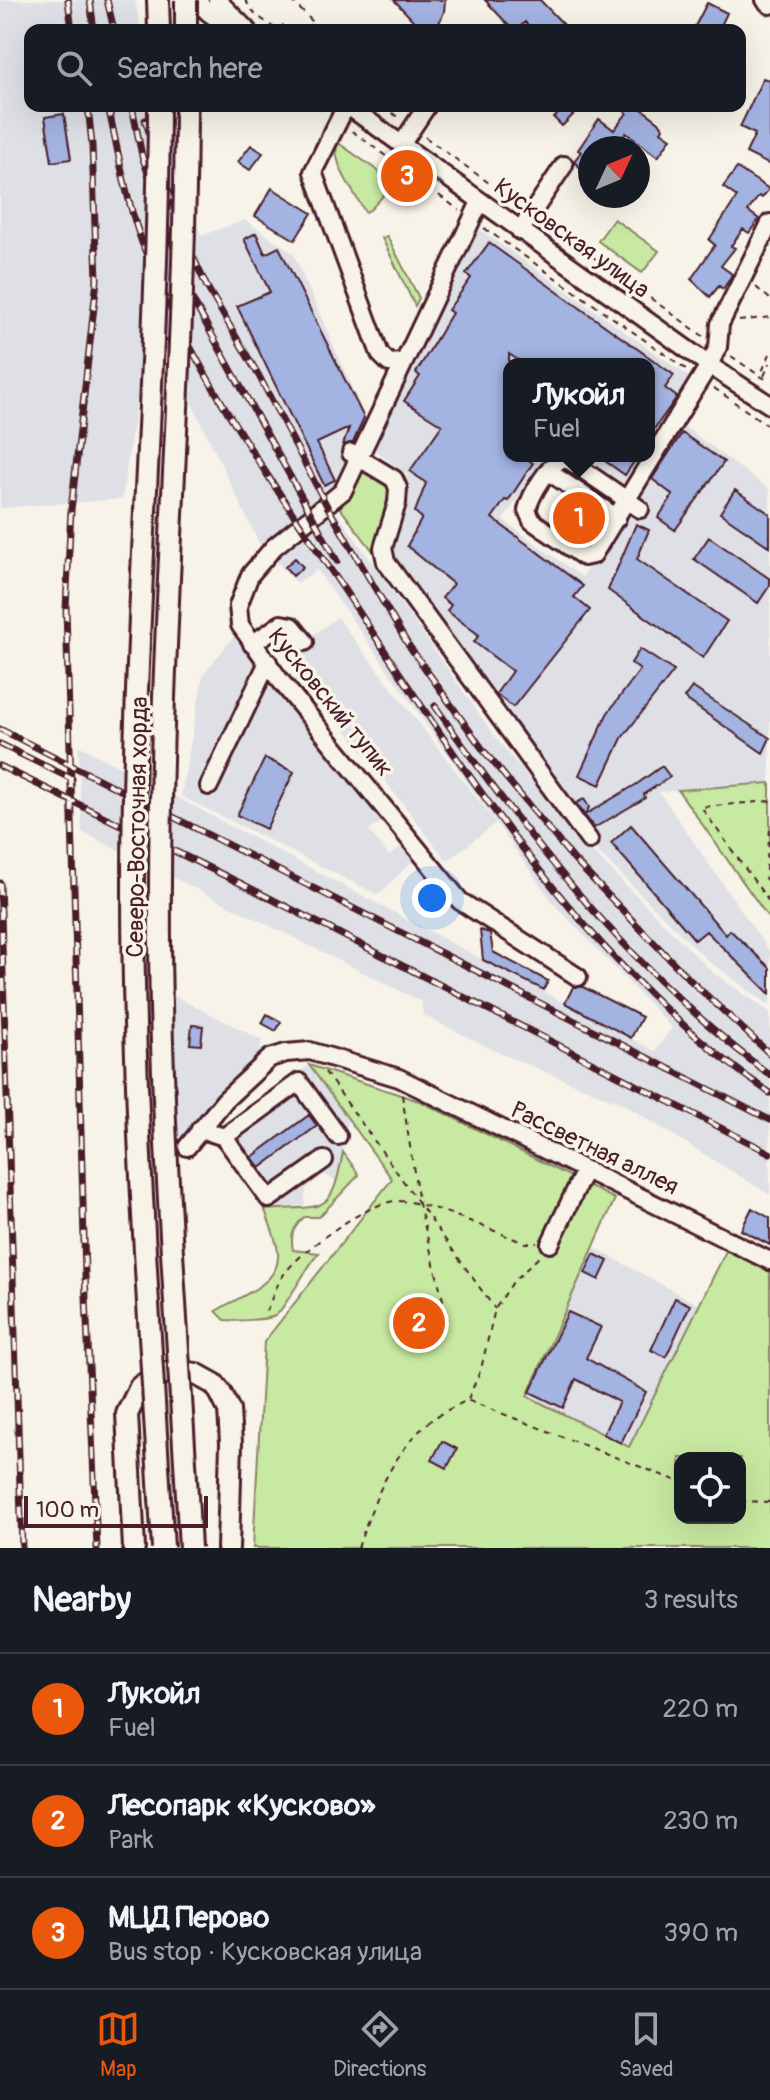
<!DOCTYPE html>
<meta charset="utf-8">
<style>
body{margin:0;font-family:Pangolin,sans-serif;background:#20242c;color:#f1f3f6}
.controls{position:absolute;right:24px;bottom:24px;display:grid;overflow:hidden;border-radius:16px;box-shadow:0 8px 32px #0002}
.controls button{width:72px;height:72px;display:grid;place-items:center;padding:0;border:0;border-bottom:2px solid #363941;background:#171b24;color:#f1f3f6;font:40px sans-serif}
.compass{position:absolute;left:578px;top:136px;width:72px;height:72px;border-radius:50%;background:#171b24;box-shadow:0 8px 32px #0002;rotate:46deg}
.scale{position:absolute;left:24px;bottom:20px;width:184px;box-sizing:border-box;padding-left:8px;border:4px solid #4a1f2b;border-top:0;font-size:22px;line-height:28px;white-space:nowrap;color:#4a1f2b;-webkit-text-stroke:6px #f7f3e8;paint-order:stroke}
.you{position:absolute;left:432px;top:898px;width:28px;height:28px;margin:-20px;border:6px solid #fff;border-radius:50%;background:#1a73e8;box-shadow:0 0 0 12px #1a73e833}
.badge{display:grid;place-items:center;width:52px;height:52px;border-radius:50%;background:#ea580c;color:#fff;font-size:26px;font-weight:700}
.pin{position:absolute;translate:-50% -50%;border:4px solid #fff;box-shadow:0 2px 8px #0006}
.popup{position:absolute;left:503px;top:358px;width:152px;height:104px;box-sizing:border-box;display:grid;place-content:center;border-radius:16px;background:#171b24;filter:drop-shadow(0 2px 6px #0005);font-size:26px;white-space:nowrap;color:#9ea1a6}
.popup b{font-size:30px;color:#f1f3f6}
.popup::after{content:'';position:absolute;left:50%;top:100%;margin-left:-16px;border:16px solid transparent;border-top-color:#171b24}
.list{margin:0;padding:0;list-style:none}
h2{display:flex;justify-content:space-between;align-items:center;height:104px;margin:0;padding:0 32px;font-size:34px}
h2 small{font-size:26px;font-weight:400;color:#9ea1a6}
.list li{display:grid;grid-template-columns:52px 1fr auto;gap:24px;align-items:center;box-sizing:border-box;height:112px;padding:0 32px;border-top:2px solid #363941}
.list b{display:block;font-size:30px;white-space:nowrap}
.list p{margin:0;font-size:26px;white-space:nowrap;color:#9ea1a6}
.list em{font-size:26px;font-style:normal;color:#9ea1a6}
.icon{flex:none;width:44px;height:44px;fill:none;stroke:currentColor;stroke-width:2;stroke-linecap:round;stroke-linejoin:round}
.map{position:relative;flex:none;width:770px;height:1548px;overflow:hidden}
.search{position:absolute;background:#171b24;box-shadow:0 8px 32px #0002;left:24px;right:24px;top:24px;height:88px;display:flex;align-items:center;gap:20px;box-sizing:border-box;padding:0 28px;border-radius:16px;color:#9ea1a6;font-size:30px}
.sheet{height:440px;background:#171b24}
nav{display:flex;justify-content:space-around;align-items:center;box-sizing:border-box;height:112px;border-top:2px solid #363941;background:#171b24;font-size:22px;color:#9ea1a6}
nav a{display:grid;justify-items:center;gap:4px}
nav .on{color:#ea580c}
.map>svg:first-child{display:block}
.built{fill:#dee0e6}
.green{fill:#c8e9a1;stroke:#898466;stroke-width:2;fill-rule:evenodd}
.building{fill:#a3b3e2;stroke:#4a1f2b;stroke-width:2}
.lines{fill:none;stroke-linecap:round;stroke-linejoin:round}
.minor-casing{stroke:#4a1f2b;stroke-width:22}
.major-casing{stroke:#4a1f2b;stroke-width:26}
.path{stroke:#4a1f2b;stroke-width:2;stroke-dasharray:6 6;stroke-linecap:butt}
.minor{stroke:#f7f3e8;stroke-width:16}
.major{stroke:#f7f3e8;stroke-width:20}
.rail-casing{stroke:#4a1f2b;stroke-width:7}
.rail{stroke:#f7f3e8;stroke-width:4;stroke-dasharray:12;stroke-linecap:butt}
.major-bridge-casing{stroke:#4a1f2b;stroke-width:26;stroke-linecap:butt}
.major-bridge{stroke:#f7f3e8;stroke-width:20}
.labels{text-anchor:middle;stroke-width:7;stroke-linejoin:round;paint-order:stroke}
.street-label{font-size:24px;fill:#4a1f2b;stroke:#f7f3e8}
</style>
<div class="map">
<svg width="770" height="1548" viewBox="0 0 770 1548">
<rect width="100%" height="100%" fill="#f7f3e8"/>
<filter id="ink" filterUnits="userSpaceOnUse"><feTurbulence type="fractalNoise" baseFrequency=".0125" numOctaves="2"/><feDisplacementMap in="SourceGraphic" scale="16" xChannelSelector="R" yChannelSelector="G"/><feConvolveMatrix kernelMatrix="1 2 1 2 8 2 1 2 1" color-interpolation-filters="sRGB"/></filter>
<g filter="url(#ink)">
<path class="built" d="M0,0H135L141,30H30V106H163L201,236L245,220L293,253L365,417L340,484L323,493L499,742L581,840L712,972L770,1012V1195L623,1104L502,1054L423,1015L422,1002L82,832L78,745L655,1051L672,1028L553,903L317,570L297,583L259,543L149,314L122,499L0,508Z
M476,227L692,379L649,447V364H509V456H547L503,520L582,577L625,512L636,518L647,479L682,425L770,490V783L659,792L770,952V1006L706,959L587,841L519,729L391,561L407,475L373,449Z
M583,456H643L625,485Z
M337,617L496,823L447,861L288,655Z
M234,636L265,667L386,818L369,831L389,856L405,844L416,858L378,895L181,796L203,675Z
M170,994L262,1040L260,1052L175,1156Z
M309,1065L348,1120L338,1182L324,1174L306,1189L304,1206L265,1210L215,1142L220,1129Z
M593,1247L699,1305L630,1447L527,1396Z"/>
<path class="green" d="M337,142L395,183L370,210L365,212C354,191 332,165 337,142Z
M614,219L659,251L642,273L598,241Z
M387,236L419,298L415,306L382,238Z
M366,466L391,486L373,551L340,508Z
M770,783V920L678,790Z
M309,1065L422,1102L615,1199L527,1396L629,1447L727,1249L770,1272V1548H253L264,1342L392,1179ZM680,1458H740V1518H680Z
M343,1152L359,1175L319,1217H304C293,1228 290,1235 293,1250L319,1253C307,1265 284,1311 275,1316C267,1320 235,1321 225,1320L216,1311C237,1297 281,1285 278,1253C277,1239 269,1223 265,1210C324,1205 331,1218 343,1152Z"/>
<path class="building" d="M394,0H445L444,12L436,30H422Z
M485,0H540L569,30H533L525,22L517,30H513Z
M707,3L727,13L719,30H693Z
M763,78L770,81V165L746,153L755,134L740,127Z
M566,106H570L576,112L562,126L554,118Z
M618,106H638L659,122L663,128L661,131L671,138L658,157L626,133L617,146L614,144L611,148H590V172L584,168L582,170L574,161L581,152L578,150L599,119L614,130L627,113Z
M64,114L71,159L52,162L45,117Z
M251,145L263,153L250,170L238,162Z
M737,168L769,189L762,198L759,196L748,211L759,219L749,233L743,229L731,246L735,248L721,266L732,274L729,280L723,289L719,286L710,297L691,279L715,245L709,240L737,197L723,187Z
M272,188L312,213L295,240L255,216Z
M256,233L265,254L279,247L364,418L353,443L343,445L349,428L317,443L335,480L324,485L237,306L270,292L244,239Z
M489,243L674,375L665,388L677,397L649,436V364H524L509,354V456H522L533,463L508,501L505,500L492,518L583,586L574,597L590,610L513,707L496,694L512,671L474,642L479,635L447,611L451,605L442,598L453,584L407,546L422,518L415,512L426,483L410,471L442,425L404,401L420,376L416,373L452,313L448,310L471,278L466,274Z
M682,433L724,462L675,530L658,518L673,495L652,479Z
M598,456H638L625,475Z
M735,490L770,514V547L720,513Z
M570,499L590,513L571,534L553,522Z
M636,524L649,530L637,559L727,621L703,658L608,590Z
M709,537L770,579V585L758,603L694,559Z
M295,558L303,567L293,576L285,567Z
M640,649L674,671L622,738L600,785L579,775L607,714L640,670L631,663Z
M692,687L770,738L763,753L684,698Z
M265,758L294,772L266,829L237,815Z
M662,766L670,777L644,794L645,798L594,828L576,803L584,799L589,807L586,814L637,784Z
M631,825L726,935L730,930L770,968V994L706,931L695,940L611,843Z
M480,930L490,933L493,952L548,981L544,990L483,960Z
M573,987H583L642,1017L631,1038L565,1003Z
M267,1014L281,1022L276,1031L262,1023Z
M192,1025L203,1026L201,1045L190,1044Z
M309,1115L317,1126L260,1168L252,1157Z
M752,1208L770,1218V1245L741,1230Z
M594,1254L608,1261L599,1280L585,1273Z
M675,1298L690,1305L666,1357L651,1350Z
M568,1312L601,1327L586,1358L646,1392L621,1443L603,1434L619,1402L576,1379L563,1408L530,1392Z
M442,1441L457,1449L447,1468L432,1460Z"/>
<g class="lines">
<g class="minor-casing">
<path id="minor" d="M196,0L209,13L233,30
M217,0L247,30
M765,0L770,5
M346,106L313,172L380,354L389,363L403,362
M348,106L709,365L770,405
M401,145L427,106
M480,202L343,491L274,547L250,575L238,606L240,625L279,679L460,901L578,977
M520,231L564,165
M351,453L394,479L398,488L397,503L383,548L386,562L589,840
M549,472L617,518
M640,509L570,461L562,459C548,466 531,494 527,510L532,521L584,557L593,555L709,365L718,347L720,324L770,223
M252,644L281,624L292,626L305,642
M209,786L268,662
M200,1129L224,1137L299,1082L338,1136
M224,1137L269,1199L324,1160
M187,1147L225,1100L270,1058L286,1053L310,1051L399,1078L770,1261
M550,1244L585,1170"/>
</g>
<g class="major-casing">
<path id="major" d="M158,0L159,30
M134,1548L127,1414L140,1387L157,1375L176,1371L196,1374L214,1384L220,1392L229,1410L231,1443L228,1548"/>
</g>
<path class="path" d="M245,0L255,14L277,30
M291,0L321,30
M280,30L283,25L292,30
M309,30L312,20
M319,106L327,112
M382,106L401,119
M352,131L459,210
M425,137L521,206
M543,221L703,336
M484,228L689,371
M756,287L770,299
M739,321L770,317
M770,354L760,376L770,381
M731,356L760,376
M764,376L770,363
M714,388L770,427
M770,801L701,807L770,903
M770,829L765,878L770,884
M325,1072L495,1309
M402,1095L419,1204L448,1320
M266,1311C272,1299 277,1283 285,1273C303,1249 367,1202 397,1201C425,1200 495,1232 525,1243H537
M468,1399L481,1369L495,1309L513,1282L541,1255
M740,1501L770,1502
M358,1548C374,1500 392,1451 434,1418C444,1411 457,1406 467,1400L680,1482"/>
<use href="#minor" class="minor"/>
<use href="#major" class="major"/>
<g class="rail-casing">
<path id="rail" d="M68,0L72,30
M90,0L94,30
M107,0L114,30
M88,106L92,145L97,280L71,510L66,608L85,1274L97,1548
M108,106C119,155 127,206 146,253C196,376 275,487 349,597C469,777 588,969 770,1093
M132,106L142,156L191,297L337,561
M145,120L184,237L207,287L259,376L327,506L407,643L484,751L575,861L691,981L770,1054
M435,706C531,844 635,974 770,1075
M0,729L770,1120
M0,744L72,779
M0,766L242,884L770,1153
M0,883L22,1548"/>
</g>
<use href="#rail" class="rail"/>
<g class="major-bridge-casing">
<path id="major-bridge" d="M186,0V30
M159,106C158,367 133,628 133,889C133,1109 150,1328 163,1548
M186,106C185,365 161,623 160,882C158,1104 178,1326 190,1548"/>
</g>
<use href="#major-bridge" class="major-bridge"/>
</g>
</g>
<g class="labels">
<g class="street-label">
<text transform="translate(572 238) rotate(36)" y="8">Кусковская улица</text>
<text transform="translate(331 702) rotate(51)" y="8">Кусковский тупик</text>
<text transform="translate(137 827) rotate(-89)" y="8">Северо-Восточная хорда</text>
<text transform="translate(595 1148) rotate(26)" y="8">Рассветная аллея</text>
</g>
</g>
</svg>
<div class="controls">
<button><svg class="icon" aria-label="locate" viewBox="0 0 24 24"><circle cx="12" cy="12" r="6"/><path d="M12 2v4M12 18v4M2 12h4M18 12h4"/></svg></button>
</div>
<svg class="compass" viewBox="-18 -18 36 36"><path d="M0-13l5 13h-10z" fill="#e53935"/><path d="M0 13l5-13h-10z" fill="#9ea1a6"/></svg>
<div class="scale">100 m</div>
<div class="you"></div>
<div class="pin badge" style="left:579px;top:518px">1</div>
<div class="popup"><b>Лукойл</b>Fuel</div>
<div class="pin badge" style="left:419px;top:1323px">2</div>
<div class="pin badge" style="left:407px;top:176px">3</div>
<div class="search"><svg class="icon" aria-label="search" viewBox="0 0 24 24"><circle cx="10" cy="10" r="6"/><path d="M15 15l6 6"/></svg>Search here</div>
</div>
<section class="sheet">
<h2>Nearby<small>3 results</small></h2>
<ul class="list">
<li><span class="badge">1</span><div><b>Лукойл</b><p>Fuel</p></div><em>220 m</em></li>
<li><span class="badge">2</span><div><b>Лесопарк «Кусково»</b><p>Park</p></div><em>230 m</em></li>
<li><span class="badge">3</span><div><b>МЦД Перово</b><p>Bus stop · Кусковская улица</p></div><em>390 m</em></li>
</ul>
</section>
<nav>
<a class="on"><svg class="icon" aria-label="map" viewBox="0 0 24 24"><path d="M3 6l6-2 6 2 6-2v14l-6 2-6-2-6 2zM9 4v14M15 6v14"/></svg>Map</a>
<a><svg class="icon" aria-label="directions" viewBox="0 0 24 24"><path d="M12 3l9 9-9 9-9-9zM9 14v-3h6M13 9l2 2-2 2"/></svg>Directions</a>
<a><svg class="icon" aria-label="saved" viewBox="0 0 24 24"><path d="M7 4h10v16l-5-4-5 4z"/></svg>Saved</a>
</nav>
